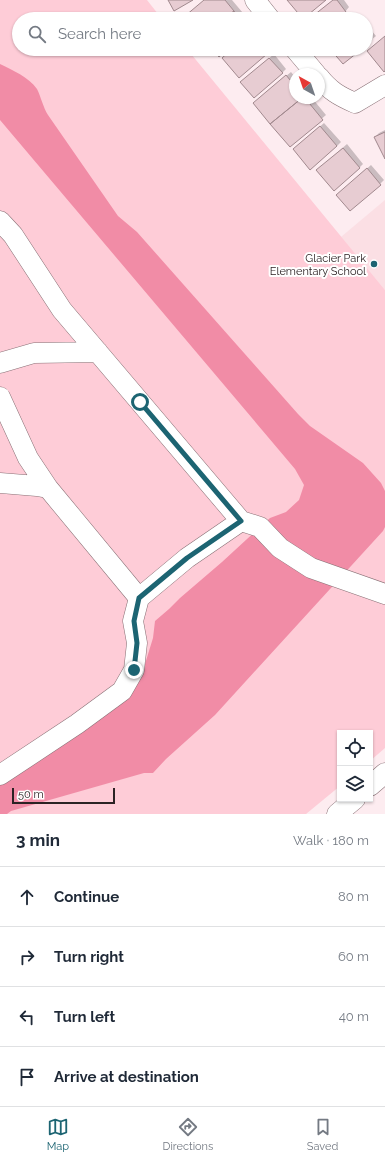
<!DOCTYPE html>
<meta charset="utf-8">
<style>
body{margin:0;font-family:Raleway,sans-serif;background:#f2f2f3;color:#1f2937}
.controls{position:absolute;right:12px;bottom:12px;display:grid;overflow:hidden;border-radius:0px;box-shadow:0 1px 3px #0004}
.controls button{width:36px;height:36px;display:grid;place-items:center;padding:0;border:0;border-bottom:1px solid #e0e1e3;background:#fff;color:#1f2937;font:20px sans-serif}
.compass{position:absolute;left:289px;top:68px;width:36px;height:36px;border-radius:50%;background:#fff;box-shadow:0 1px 3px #0004;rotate:320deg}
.scale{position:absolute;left:12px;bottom:10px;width:103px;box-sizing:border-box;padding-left:4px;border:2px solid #2c2224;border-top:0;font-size:11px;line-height:14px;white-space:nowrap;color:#2c2224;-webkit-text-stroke:3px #fff;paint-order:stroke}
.stop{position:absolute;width:12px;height:12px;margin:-9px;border:3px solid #1c6472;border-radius:50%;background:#fff}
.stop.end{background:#1c6472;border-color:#fff;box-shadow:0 1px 4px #0008}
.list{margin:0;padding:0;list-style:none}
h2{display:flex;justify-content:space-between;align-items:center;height:52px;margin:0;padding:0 16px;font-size:17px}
h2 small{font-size:13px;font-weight:400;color:#747a83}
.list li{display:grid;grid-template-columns:26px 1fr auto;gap:12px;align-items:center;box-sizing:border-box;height:60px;padding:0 16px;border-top:1px solid #e0e1e3}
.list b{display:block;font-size:15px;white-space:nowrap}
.list em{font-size:13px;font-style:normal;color:#747a83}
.icon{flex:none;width:22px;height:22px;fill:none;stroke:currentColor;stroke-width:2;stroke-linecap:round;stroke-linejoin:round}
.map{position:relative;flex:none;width:385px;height:814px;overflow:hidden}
.search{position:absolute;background:#fff;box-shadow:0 1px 3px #0004;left:12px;right:12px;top:12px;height:44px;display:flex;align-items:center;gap:10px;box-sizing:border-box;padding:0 14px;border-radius:22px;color:#747a83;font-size:15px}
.sheet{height:292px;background:#fff}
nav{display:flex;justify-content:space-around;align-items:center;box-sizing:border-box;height:56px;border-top:1px solid #e0e1e3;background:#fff;font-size:11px;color:#747a83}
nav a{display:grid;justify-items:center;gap:2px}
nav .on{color:#1c6472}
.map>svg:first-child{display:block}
.built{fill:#fbdfe4}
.green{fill:#feccd7}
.forest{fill:#f18ca6}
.shadow{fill:#0003}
.building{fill:#e7ccd2;stroke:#a1898e}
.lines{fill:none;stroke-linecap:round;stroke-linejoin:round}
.minor-casing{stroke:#897176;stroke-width:21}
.minor{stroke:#fff;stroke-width:20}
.route{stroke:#1c6472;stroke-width:5}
.poi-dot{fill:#1c6472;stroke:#fff;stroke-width:1.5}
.labels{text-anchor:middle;stroke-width:4;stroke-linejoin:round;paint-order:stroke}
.poi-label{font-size:11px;fill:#2c2224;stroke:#fff;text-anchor:end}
</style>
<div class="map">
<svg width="385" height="814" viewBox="0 0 385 814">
<rect width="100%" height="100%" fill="#fdecf0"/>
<path class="built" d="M385,200V290L341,237Z"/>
<path class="green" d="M0,0H147L162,19H19V49H187L385,290V748L370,761V733H340V786L306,814H0Z"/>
<path class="forest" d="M0,64C12,70 29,77 37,89C41,97 43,107 48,115L118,216L137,232L298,414L310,426L363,463L381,483L385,491V527L383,531L215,715L166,759L153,773H144L11,811L7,814H0V771L145,664L153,638L155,621L169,609L180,598L222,562L270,518L286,512L299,500L304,485L295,469L0,120Z"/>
<path class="shadow" d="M205,0H232L248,19H188Z
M334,0H344L349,7L345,12L349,19H310Z
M366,24L376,36L366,44Z
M233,49H271L239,76Z
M274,54L286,69L282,73L245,79Z
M291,72L295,77V98H312L326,115L290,146L258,99Z
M324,123L341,142L337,146H298Z
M385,130V157L375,137L379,133Z
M347,144L363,164L359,168L322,166Z
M371,165L384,180L380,184L341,191Z"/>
<path class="building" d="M168,0H193L174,11Z
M204,0H225L234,11L224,19H187L185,16Z
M287,0H326L303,19Z
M333,0H337L346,12L341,16L343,19H309Z
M234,11L240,19H224Z
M366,32L372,40L366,45Z
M385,36V71L384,72L367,51Z
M212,49H228L219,57Z
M232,49H263L267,54L239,78L222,58Z
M330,49H362L343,64Z
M269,58L283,73L254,98L240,82Z
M286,75L295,86V98H302L270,124L253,103Z
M302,98H305L323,120L290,147L270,124Z
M320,126L337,146L310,170L293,149Z
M385,132V159L374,137Z
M343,148L360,168L334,191L316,170Z
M367,168L381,185L350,211L336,195Z"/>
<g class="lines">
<g class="minor-casing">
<path id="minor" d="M255,0L270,19
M295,49L316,74
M319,77C330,91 339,96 355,103L385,85
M0,221L13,235L62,310L241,521
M0,363L34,353L98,352
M0,397L28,458L48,488L37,486L0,483
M48,488L139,598
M0,775L77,724L122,691L134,670L137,643L133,621L139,598L187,558L241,521L260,527L280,548L311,568L385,594
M370,786L385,773
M337,814L355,799"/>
</g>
<use href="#minor" class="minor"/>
</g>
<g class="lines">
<path class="route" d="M134,670L137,643L134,621L139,598L187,558L241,521L140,402"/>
</g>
<circle class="poi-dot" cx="374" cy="264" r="4"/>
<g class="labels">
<g class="poi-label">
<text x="366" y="262">Glacier Park<tspan x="366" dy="13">Elementary School</tspan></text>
</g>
</g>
</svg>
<div class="controls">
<button><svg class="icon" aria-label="locate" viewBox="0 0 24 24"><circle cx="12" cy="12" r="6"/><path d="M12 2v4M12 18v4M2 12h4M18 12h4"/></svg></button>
<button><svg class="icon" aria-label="layers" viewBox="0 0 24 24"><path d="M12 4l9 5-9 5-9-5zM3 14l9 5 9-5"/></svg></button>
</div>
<svg class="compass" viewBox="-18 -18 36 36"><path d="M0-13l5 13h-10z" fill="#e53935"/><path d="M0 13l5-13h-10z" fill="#747a83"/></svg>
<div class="scale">50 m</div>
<div class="stop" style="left:140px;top:402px"></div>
<div class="stop end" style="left:134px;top:670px"></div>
<div class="search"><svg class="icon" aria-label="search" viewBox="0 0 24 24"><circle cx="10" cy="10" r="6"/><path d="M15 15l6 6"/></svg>Search here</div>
</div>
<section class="sheet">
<h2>3 min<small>Walk · 180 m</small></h2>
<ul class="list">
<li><svg class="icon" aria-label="ahead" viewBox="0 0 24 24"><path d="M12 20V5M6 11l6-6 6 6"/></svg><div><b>Continue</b></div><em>80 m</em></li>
<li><svg class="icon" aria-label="right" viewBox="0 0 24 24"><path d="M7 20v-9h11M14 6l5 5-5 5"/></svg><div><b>Turn right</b></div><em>60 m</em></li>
<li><svg class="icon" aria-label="left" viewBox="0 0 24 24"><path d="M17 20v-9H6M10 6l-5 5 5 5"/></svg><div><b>Turn left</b></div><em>40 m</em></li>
<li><svg class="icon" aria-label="arrive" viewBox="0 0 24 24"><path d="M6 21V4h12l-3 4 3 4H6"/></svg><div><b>Arrive at destination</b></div></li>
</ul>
</section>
<nav>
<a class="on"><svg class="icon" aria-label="map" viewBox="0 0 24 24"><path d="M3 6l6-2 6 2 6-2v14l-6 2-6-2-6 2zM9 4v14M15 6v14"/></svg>Map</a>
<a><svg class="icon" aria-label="directions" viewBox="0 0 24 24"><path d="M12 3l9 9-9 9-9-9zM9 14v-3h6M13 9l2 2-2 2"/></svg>Directions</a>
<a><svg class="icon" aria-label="saved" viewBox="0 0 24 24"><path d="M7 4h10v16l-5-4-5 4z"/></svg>Saved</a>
</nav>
